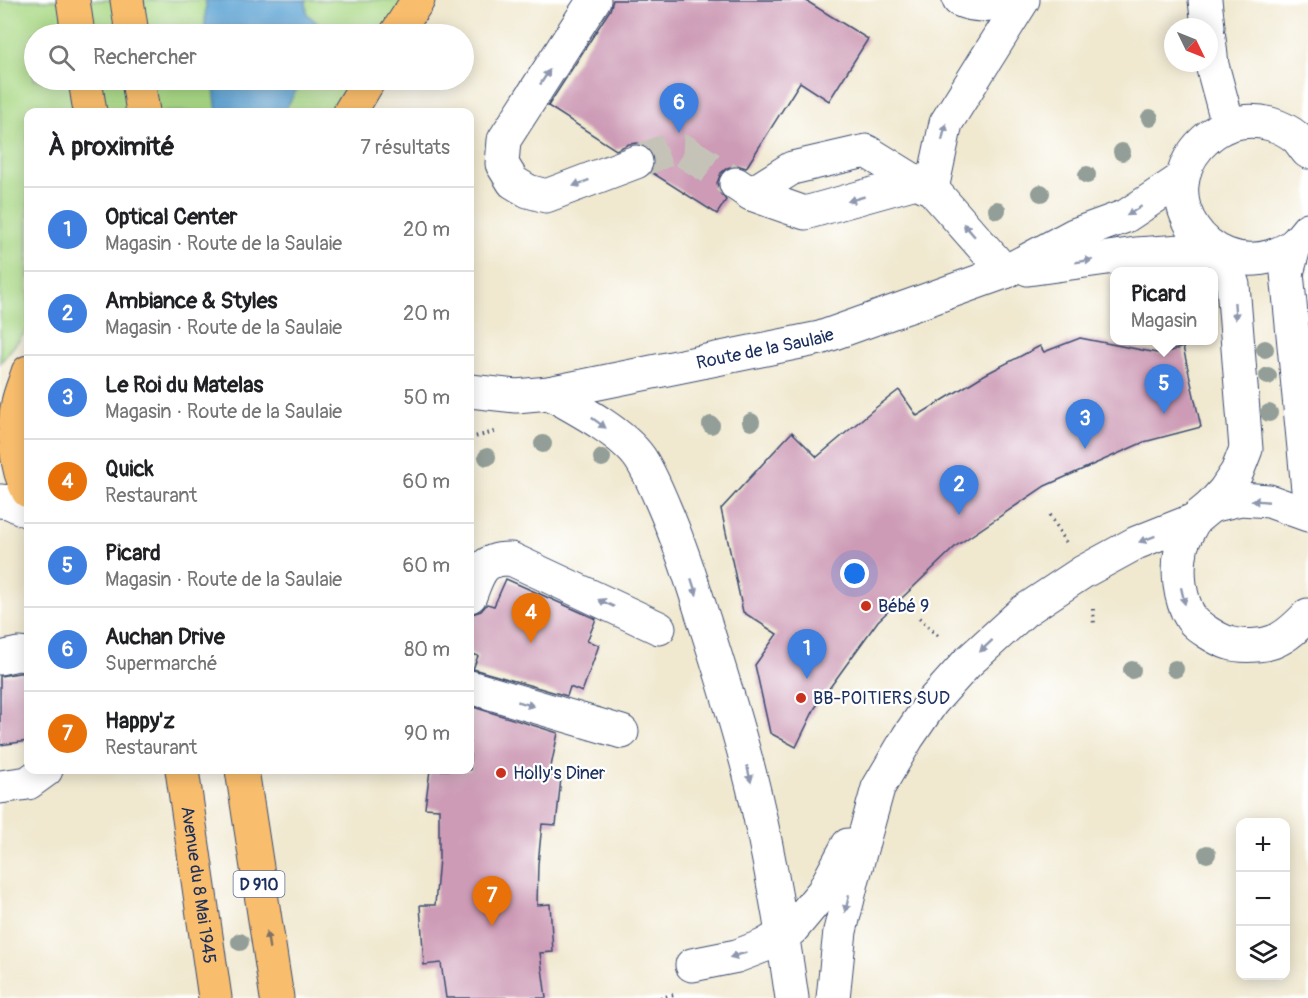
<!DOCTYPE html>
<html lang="fr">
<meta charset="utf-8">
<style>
body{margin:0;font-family:Pangolin,sans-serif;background:#f6f6f6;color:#202124}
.controls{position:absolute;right:18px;bottom:18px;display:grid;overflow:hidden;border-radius:12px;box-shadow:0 3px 15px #0003}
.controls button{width:54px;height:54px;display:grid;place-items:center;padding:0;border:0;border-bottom:2px solid #e0e0e0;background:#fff;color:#202124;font:30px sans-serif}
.compass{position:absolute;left:1164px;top:18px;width:54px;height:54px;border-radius:50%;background:#fff;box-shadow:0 3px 15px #0003;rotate:133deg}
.you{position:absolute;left:855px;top:574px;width:21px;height:21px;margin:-15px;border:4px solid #fff;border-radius:50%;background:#1a73e8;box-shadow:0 0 0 9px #1a73e833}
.badge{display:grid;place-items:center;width:39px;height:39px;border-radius:50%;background:#ea580c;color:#fff;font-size:20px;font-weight:700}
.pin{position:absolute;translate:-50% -50px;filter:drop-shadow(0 2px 3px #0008)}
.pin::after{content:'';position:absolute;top:32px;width:21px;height:18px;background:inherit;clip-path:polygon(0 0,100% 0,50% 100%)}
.popup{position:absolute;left:1110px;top:267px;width:108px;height:78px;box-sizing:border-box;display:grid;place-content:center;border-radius:12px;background:#fff;filter:drop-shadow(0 2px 4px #0005);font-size:20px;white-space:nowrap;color:#757577}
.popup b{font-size:22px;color:#202124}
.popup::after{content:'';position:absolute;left:50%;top:100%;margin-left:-12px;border:12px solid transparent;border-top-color:#fff}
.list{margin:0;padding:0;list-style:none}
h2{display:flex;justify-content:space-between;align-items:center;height:78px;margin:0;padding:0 24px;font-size:26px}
h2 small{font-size:20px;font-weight:400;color:#757577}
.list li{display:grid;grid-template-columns:39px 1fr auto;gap:18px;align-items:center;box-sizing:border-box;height:84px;padding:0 24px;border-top:2px solid #e0e0e0}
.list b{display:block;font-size:22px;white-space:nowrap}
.list p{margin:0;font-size:20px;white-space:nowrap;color:#757577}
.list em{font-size:20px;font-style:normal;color:#757577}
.icon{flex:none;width:33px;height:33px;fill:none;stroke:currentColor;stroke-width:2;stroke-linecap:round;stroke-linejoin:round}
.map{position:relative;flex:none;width:1308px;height:998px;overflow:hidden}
.search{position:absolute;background:#fff;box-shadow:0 3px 15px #0003;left:24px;top:24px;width:450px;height:66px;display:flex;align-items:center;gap:15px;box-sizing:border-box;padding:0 21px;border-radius:33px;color:#757577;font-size:22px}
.panel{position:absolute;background:#fff;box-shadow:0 3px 15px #0003;left:24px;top:108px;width:450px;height:666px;border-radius:12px}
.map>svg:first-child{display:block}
.green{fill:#aad986;stroke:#628472;stroke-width:1.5}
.water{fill:#5ea4d4;stroke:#3c6a99;stroke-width:1.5}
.building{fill:#cd9bb6}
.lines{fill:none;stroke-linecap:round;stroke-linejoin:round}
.minor-tunnel{stroke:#c5c3b8;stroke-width:33;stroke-dasharray:33 16;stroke-linecap:butt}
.minor-casing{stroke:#3b4b6f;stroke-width:35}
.major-casing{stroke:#3b4b6f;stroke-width:35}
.highway-casing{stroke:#3b4b6f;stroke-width:35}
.path{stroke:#3b4b6f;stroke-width:4;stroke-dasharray:1.5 4.5;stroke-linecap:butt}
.minor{stroke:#fff;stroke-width:33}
.major{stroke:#f9be6d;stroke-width:33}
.highway{stroke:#f9be6d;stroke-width:33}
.tree{fill:#929e97}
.oneway{fill:#8d97ae}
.oneway2{fill:#7f6f65}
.poi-dot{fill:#c8321e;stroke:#fff;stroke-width:2}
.labels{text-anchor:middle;stroke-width:4.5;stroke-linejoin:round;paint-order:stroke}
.shield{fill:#fff;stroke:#5f6d8e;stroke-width:1.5}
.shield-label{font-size:16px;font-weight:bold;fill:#1b2f5e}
.street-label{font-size:18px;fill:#1b2f5e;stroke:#fff}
.poi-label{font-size:18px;fill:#1b2f5e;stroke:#fff;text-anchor:start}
</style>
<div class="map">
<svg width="1308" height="998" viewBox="0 0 1308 998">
<rect width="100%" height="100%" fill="#fff"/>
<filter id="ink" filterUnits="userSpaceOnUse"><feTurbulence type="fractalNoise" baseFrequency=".0167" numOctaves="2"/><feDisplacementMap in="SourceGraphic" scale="12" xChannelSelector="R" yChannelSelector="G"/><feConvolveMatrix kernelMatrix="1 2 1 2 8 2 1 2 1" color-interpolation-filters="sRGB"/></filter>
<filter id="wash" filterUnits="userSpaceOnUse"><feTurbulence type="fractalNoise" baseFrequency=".008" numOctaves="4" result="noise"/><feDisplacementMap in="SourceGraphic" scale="24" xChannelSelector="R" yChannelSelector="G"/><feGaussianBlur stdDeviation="1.35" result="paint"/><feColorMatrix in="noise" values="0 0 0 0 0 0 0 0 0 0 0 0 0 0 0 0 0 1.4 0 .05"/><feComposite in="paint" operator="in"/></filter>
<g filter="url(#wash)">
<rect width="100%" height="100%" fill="#f0e8cf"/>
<path class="green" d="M0,0H407L383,34H34V80H353L331,112H28V329L0,363Z"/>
<path class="water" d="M206,0H306L307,14L327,32L326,34H206L205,28Z
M213,80H302L284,112H217Z"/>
<g id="blocks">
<path class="building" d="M613,0H805L868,39L829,101L800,82L746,168L737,165L727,168L721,173L717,183L720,193L726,200L717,214L651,172L655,164L654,156L647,147L638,143L629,144L616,150L548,106L610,10Z
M1080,338L1162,354L1183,347L1201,427L1144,442L1045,486L956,546L878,621L815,708L796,747L770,733L755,665L777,634L743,612L721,509L792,432L817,457L874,409L899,390L917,416L984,375L1040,346L1044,352Z
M506,579L596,619L587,641L599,645L582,692L570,687L567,696L473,669L478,656L470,653V623L472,614L481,611L487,604L494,606Z
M19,673H28V741L0,745V676Z
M470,706L558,733L549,776L561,778L556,825L542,824L538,864L537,905L550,904L553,952L540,953L546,998H446L441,963L424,965L420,905H435L439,858V809L425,808L430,770H470Z"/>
</g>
</g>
<g filter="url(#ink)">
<use href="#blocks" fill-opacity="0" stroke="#3b4b6f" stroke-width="1.5"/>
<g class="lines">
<path class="minor-tunnel" d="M636,162L667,150L684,151L736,184"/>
<g class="minor-casing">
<g id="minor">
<path d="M594,0L504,140L502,164L513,182L528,191L546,196L636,162"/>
<path d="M959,0C975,7 989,6 1006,0"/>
<path d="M1205,0L1208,27"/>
<path d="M1209,38L1212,65L1228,124"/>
<path d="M1308,152C1304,148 1301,142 1297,138C1282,125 1260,119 1241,122C1223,125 1211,133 1199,146C1153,198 1206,276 1272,256C1280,253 1290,249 1296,243C1300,239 1304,234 1308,229"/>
<path d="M736,184L751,194L805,213L916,182L932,189L1005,272"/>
<path d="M932,189L946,123L1023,0"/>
<path d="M751,194L792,168L866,151L916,182"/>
<path d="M1295,244L1287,273L1308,490"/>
<path d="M1028,269L1136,254L1214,249"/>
<path id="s1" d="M470,391L516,396L549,393L820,338L1005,272L1074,235L1126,216L1183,178"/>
<path d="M549,393C576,408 622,432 640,458C650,473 657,491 664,507C679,542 691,578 702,614C719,666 735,718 749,771C768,845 781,922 792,998"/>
<path d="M0,501L9,502L28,511"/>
<path d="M1211,506L1241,499L1269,501L1308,515"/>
<path d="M1194,520C1190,529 1182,540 1181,550C1177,571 1179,599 1191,618C1197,627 1218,640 1229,643C1241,647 1264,646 1275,641C1288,636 1299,624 1308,615"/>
<path d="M470,596C479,572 482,558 511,559L659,628"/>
<path d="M0,658L18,654L28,655"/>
<path d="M470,687L622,732"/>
<path d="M0,787L28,783L46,770"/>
<path d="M692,965L737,956L763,946L792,929L823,892L848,845"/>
<path d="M833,998L840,931L853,878L878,788L908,737L932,702L967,663L1024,611L1083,572L1136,543L1194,520L1211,506L1225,490L1237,472L1246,449L1233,285L1222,254"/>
</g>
</g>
<g class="major-casing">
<g id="major">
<path d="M28,372C25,382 20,393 18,403C12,429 16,468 28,491"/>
<path id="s2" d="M182,770L215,998"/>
<path d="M242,770L277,998"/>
</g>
</g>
<g class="highway-casing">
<path id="highway" d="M73,0L78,34
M127,0L132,34
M396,34L418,0
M85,80L90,112
M138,80L143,112
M350,112L369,80"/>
</g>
<path class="path" d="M470,438L495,432
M1050,515L1066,543
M1093,609L1094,625
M919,618L940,638
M660,998L674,995"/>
<use href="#minor" class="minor"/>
<use href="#major" class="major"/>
<use href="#highway" class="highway"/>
</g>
<g class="tree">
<circle cx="1150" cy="118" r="9"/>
<circle cx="1122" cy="152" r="9"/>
<circle cx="1087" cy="175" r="9"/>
<circle cx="1041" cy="193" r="9"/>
<circle cx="997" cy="210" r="9"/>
<circle cx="1265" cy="349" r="9"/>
<circle cx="1268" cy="376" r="9"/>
<circle cx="1269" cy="413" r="9"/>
<circle cx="751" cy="422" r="9"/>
<circle cx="711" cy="425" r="9"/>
<circle cx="543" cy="444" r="9"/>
<circle cx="487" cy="457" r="9"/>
<circle cx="602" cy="458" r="9"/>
<circle cx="1175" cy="669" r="9"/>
<circle cx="1132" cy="670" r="9"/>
<circle cx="1207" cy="854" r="9"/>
<circle cx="240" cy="942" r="9"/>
</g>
<defs><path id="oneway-solid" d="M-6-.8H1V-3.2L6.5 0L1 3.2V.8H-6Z" transform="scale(1.5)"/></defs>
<g class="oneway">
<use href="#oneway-solid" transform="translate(545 77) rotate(-57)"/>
<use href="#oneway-solid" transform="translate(944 132) rotate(-77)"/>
<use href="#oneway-solid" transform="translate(581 183) rotate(159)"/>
<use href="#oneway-solid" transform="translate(856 199) rotate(164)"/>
<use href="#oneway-solid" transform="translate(1134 211) rotate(148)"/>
<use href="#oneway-solid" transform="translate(969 230) rotate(-131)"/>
<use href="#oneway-solid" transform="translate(1084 261) rotate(-8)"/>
<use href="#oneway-solid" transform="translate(1235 311) rotate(86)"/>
<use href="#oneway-solid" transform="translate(599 423) rotate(36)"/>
<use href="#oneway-solid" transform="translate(1260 501) rotate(-175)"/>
<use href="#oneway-solid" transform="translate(1147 539) rotate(159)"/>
<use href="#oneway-solid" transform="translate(694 587) rotate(72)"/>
<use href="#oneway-solid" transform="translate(1183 596) rotate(77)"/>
<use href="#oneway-solid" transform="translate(606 603) rotate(-155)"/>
<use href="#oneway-solid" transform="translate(986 646) rotate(137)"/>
<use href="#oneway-solid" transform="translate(526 704) rotate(16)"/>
<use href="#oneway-solid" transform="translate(749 774) rotate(76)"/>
<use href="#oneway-solid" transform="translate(847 904) rotate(103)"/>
<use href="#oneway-solid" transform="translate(738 955) rotate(164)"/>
</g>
<use class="oneway2" href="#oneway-solid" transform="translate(268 940) rotate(-99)"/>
</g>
<g class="poi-dot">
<circle cx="866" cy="606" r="6"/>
<circle cx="801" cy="698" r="6"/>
<circle cx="501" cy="773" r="6"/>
</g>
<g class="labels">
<rect class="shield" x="233.5" y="871" width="51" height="26" rx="4.5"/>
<g class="shield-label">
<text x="259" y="890">D 910</text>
</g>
<g class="street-label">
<text dy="6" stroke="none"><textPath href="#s1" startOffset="300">Route de la Saulaie</textPath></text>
<text dy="6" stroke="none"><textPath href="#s2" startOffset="116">Avenue du 8 Mai 1945</textPath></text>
</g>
<g class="poi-label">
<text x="878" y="612">Bébé 9</text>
<text x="813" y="704">BB-POITIERS SUD</text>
<text x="513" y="779">Holly's Diner</text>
</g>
</g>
</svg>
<div class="controls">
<button>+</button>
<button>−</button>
<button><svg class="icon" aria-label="layers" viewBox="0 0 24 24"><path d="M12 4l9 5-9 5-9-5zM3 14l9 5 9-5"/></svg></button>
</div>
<svg class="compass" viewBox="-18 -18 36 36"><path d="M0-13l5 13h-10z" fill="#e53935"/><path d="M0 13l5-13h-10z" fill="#757577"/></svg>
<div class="you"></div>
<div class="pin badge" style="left:807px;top:679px;background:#3f7fe0">1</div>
<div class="pin badge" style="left:959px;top:515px;background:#3f7fe0">2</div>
<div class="pin badge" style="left:1085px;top:449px;background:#3f7fe0">3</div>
<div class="pin badge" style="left:531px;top:643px;background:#e8710a">4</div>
<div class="pin badge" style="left:1164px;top:414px;background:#3f7fe0">5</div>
<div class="popup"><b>Picard</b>Magasin</div>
<div class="pin badge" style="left:679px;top:133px;background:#3f7fe0">6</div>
<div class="pin badge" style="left:492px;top:926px;background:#e8710a">7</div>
<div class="search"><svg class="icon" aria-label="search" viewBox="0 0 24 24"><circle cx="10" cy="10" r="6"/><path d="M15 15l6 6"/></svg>Rechercher</div>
<section class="panel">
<h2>À proximité<small>7 résultats</small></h2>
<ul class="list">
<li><span class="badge" style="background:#3f7fe0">1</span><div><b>Optical Center</b><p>Magasin · Route de la Saulaie</p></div><em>20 m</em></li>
<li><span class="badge" style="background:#3f7fe0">2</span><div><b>Ambiance &amp; Styles</b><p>Magasin · Route de la Saulaie</p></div><em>20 m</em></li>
<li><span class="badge" style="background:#3f7fe0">3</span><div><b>Le Roi du Matelas</b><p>Magasin · Route de la Saulaie</p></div><em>50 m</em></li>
<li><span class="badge" style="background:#e8710a">4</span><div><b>Quick</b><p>Restaurant</p></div><em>60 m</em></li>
<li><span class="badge" style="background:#3f7fe0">5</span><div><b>Picard</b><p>Magasin · Route de la Saulaie</p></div><em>60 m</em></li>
<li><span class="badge" style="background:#3f7fe0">6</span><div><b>Auchan Drive</b><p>Supermarché</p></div><em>80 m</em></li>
<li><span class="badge" style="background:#e8710a">7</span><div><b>Happy'z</b><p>Restaurant</p></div><em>90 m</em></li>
</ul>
</section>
</div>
